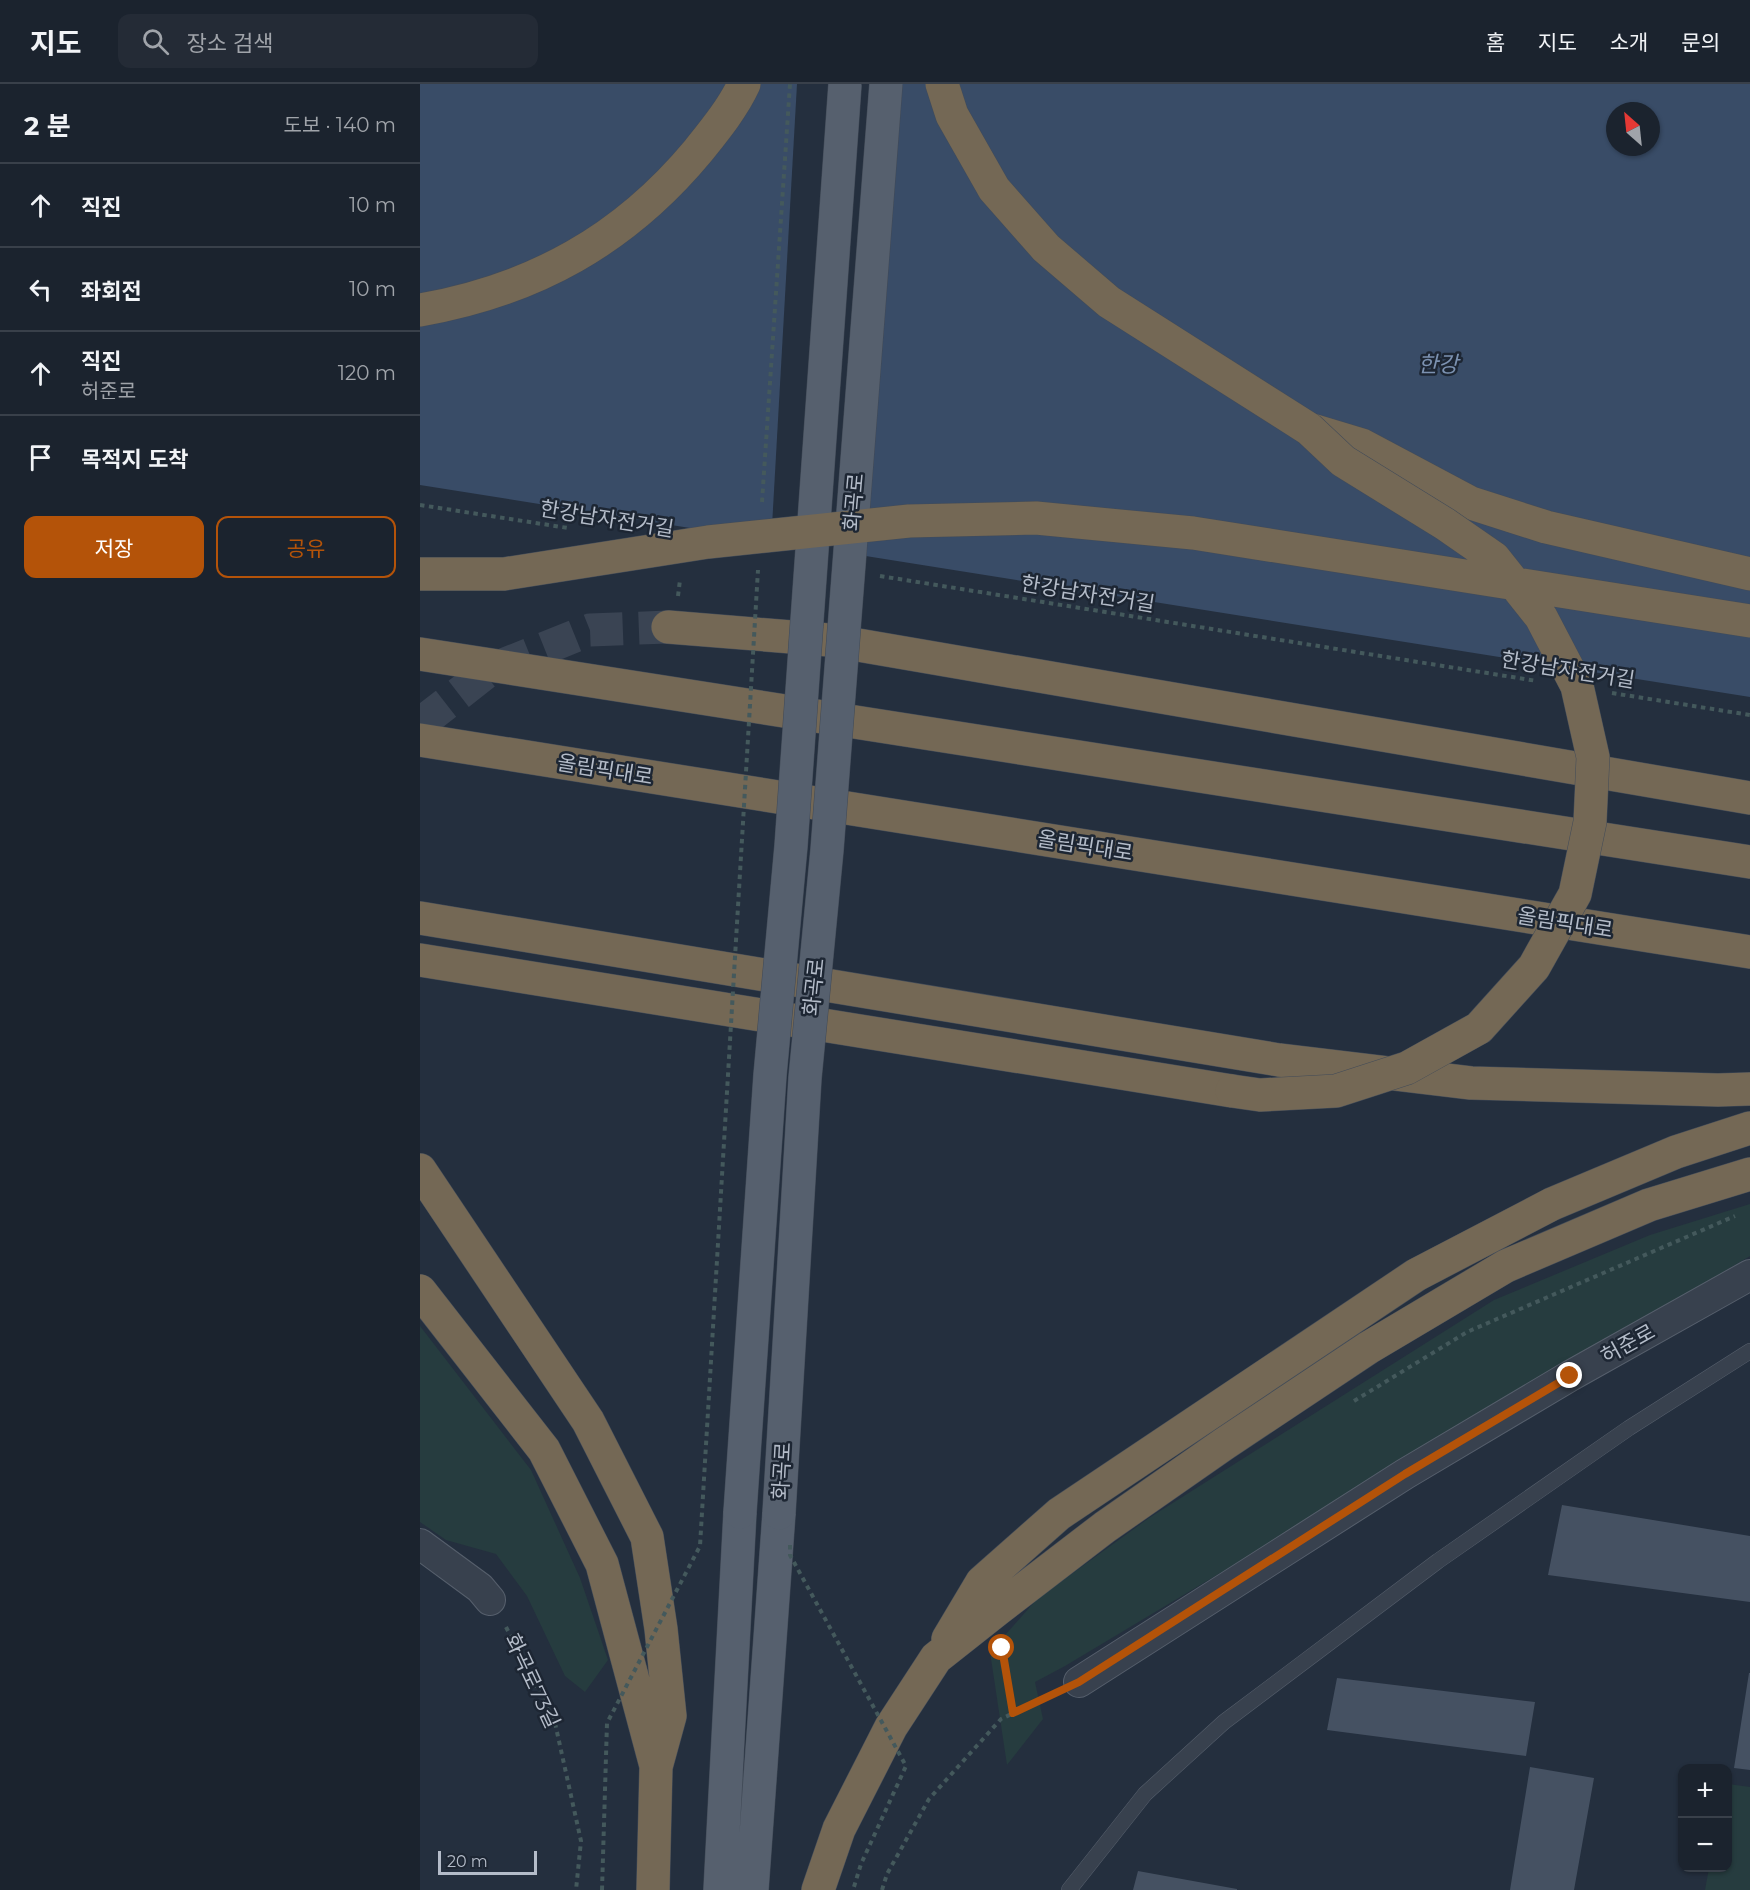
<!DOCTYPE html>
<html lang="ko">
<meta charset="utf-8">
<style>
body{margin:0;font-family:Montserrat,"Noto Sans KR",sans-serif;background:#242b36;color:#f1f3f6}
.controls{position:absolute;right:18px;bottom:18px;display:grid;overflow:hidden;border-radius:12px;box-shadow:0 2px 4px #0004}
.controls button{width:54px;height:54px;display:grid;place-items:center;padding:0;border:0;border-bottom:2px solid #39404a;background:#1b232e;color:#f1f3f6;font:30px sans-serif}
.compass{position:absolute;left:1186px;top:18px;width:54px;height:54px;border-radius:50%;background:#1b232e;box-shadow:0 2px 4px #0004;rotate:333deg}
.scale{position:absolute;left:18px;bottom:15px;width:99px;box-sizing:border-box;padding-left:6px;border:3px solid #b4bcc9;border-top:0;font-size:16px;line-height:21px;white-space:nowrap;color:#b4bcc9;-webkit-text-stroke:4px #1d2633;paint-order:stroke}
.stop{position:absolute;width:18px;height:18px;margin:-14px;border:4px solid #b45309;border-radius:50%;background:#fff}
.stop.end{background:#b45309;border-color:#fff;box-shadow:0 2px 6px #0008}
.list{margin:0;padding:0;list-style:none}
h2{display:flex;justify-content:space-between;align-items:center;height:78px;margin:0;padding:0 24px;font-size:26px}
h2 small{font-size:20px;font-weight:400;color:#a0a4aa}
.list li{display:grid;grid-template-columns:39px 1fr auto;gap:18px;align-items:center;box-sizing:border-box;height:84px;padding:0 24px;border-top:2px solid #39404a}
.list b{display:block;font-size:22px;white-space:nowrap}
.list p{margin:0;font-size:20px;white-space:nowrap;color:#a0a4aa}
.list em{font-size:20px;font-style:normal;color:#a0a4aa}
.actions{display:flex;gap:12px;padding:18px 24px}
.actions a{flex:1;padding:14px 0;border:2px solid #b45309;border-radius:12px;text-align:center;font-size:21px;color:#b45309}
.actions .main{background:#b45309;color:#fff}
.icon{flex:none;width:33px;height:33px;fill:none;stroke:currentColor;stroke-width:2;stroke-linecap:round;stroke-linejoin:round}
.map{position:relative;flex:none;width:1330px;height:1806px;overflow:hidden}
header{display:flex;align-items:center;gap:36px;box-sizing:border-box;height:84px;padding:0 30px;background:#1b232e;border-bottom:2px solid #39404a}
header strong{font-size:28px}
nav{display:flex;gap:33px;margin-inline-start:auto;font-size:21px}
.search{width:420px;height:54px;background:#242b36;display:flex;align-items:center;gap:15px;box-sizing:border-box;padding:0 21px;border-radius:12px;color:#a0a4aa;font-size:22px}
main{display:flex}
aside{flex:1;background:#1b232e}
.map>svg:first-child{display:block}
.green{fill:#263c3f}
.water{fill:#394c67;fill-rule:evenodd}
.pier{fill:#242f3e}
.building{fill:#455162}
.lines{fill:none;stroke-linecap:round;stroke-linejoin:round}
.highway-tunnel{stroke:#3a4453;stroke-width:33;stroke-dasharray:33 16;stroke-linecap:butt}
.lane-casing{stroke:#565f6c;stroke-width:16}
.street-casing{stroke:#565f6c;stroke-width:32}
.primary-casing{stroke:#414a57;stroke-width:34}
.highway-casing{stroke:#434c59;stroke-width:34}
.path{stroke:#44595c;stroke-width:4;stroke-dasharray:4.5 4.5;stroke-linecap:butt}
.lane{stroke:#38414e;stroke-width:15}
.street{stroke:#38414e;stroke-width:30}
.primary{stroke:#56606e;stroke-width:33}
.highway{stroke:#746855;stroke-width:33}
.primary-bridge-casing{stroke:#414a57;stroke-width:34;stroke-linecap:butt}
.highway-bridge-casing{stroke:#434c59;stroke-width:34;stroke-linecap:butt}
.path-bridge{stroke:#44595c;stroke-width:4;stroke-dasharray:4.5 4.5;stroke-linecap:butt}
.primary-bridge{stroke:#56606e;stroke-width:33}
.highway-bridge{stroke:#746855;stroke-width:33}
.route{stroke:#b45309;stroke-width:8}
.labels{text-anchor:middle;stroke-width:5;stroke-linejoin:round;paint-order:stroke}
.street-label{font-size:21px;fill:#b4bcc9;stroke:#1d2633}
.water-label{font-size:22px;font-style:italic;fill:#7c92b1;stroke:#1d2633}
</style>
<header>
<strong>지도</strong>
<div class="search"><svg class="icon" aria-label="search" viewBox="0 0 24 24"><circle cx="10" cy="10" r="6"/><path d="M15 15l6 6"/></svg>장소 검색</div>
<nav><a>홈</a><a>지도</a><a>소개</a><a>문의</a></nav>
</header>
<main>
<aside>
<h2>2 분<small>도보 · 140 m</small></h2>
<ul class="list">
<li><svg class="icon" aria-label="ahead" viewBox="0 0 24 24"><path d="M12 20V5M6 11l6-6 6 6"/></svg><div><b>직진</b></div><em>10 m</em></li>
<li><svg class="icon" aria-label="left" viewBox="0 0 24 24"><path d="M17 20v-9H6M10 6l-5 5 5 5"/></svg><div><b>좌회전</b></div><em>10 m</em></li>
<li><svg class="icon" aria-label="ahead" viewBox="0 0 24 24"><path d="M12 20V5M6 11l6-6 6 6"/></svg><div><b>직진</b><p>허준로</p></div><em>120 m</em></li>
<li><svg class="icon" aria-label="arrive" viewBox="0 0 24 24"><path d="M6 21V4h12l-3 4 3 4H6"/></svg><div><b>목적지 도착</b></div></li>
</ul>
<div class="actions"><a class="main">저장</a><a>공유</a></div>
</aside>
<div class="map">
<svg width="1330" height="1806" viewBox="0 0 1330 1806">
<rect width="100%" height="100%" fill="#242f3e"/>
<path class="green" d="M1330,1120V1172L645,1582L615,1598L623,1635L587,1681L570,1568L617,1515L729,1434L1074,1216L1230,1151Z
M0,1242L111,1386L160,1494L188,1576L165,1608L145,1592L107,1512L76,1470L26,1456L0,1438Z
M1308,1700L1330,1703V1806H1285L1289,1784H1308Z"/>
<path class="water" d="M0,0H1330V613L0,401ZM1195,27H1231V63H1195Z"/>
<path class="pier" d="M377,0H476L445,475L351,460Z"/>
<path class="building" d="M1142,1421L1330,1452V1518L1128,1491Z
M1329,1589H1330V1686L1314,1684Z
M917,1594L1115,1618L1106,1672L907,1646Z
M1110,1683L1174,1694L1154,1806H1090Z
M718,1787L817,1805V1806H713Z"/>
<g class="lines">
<path class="highway-tunnel" d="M0,640L68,587L170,546L248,543"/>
<g class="lane-casing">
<path id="lane" d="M649,1806L725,1710L804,1638L1018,1477L1209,1344L1330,1267"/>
</g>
<g class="street-casing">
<path id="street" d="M0,1460L60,1504L70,1516
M659,1598L985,1390L1150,1292L1330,1191"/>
</g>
<g class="primary-casing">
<path id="primary" d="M300,1806L320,1428
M332,1806L359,1429"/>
</g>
<g class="highway-casing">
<path id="highway" d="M0,226C114,206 204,156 278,67C294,47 313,24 324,0
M889,345L942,361L1051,419L1126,443L1330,490
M248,543L409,556L1330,714
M0,570L1330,778
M0,656L1330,868
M0,834L859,976L1051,999L1298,1006L1330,1005
M0,876L812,1007
M0,1086L168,1337L227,1453L241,1545L250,1632L236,1683L233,1806
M0,1207L124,1366L182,1480L236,1682
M528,1555L562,1498L639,1430L996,1191L1132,1120L1256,1068L1330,1044
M398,1806L419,1745L471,1643L516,1574L578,1525L685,1443L804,1360L948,1264L1086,1182L1229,1121L1330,1090"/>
</g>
<path class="path" d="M0,421L148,444
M460,492L1117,597
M258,512L260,496
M1192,609L1330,631
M934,1317L1047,1248L1315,1132
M86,1543L135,1639L161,1757L156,1806
M582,1564L593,1629
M462,1806L467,1790L509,1715L581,1635L632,1611"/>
<use href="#lane" class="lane"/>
<use href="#street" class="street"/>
<use href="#primary" class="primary"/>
<use href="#highway" class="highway"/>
<g class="primary-bridge-casing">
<path id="primary-bridge" d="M320,1428L350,991L371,762L425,0
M359,1429L385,994L407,766L466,0"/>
</g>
<g class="highway-bridge-casing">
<path id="highway-bridge" d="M522,0L532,31L574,105L626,164L689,218L889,345L923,377L1025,440L1074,474L1121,533L1157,602L1173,673L1170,738L1155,810L1114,883L1059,944L987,984L916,1007L840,1011L812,1007
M0,490H84L288,458L489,437L616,434L773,449L1330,537"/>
</g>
<path class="path-bridge" d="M342,418L370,0
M370,1461V1471L486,1682L441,1780L433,1806
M182,1806L187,1639L280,1462L338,486"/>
<use href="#primary-bridge" class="primary-bridge"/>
<use href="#highway-bridge" class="highway-bridge"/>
</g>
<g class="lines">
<path class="route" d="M582,1564L593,1629L659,1598L985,1390L1150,1292"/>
</g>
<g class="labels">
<g class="street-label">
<text transform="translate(434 418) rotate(-85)" y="7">화곡로</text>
<text transform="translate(187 435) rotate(9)" y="7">한강남자전거길</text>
<text transform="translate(668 510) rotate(9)" y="7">한강남자전거길</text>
<text transform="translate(1148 586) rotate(9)" y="7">한강남자전거길</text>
<text transform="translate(185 686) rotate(9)" y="7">올림픽대로</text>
<text transform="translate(665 762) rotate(9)" y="7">올림픽대로</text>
<text transform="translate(1145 839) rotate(9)" y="7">올림픽대로</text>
<text transform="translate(394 903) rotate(-84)" y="7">화곡로</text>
<text transform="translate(1208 1260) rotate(-29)" y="7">허준로</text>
<text transform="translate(362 1387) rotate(-87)" y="7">화곡로</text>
<text transform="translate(112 1597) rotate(65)" y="7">화곡로73길</text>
</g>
<g class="water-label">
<text x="1018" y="288">한강</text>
</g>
</g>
</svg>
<div class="controls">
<button>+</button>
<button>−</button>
</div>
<svg class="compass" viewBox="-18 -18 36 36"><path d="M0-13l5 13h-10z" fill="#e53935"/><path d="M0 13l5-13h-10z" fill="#a0a4aa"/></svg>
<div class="scale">20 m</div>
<div class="stop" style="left:582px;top:1564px"></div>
<div class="stop end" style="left:1150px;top:1292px"></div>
</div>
</main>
